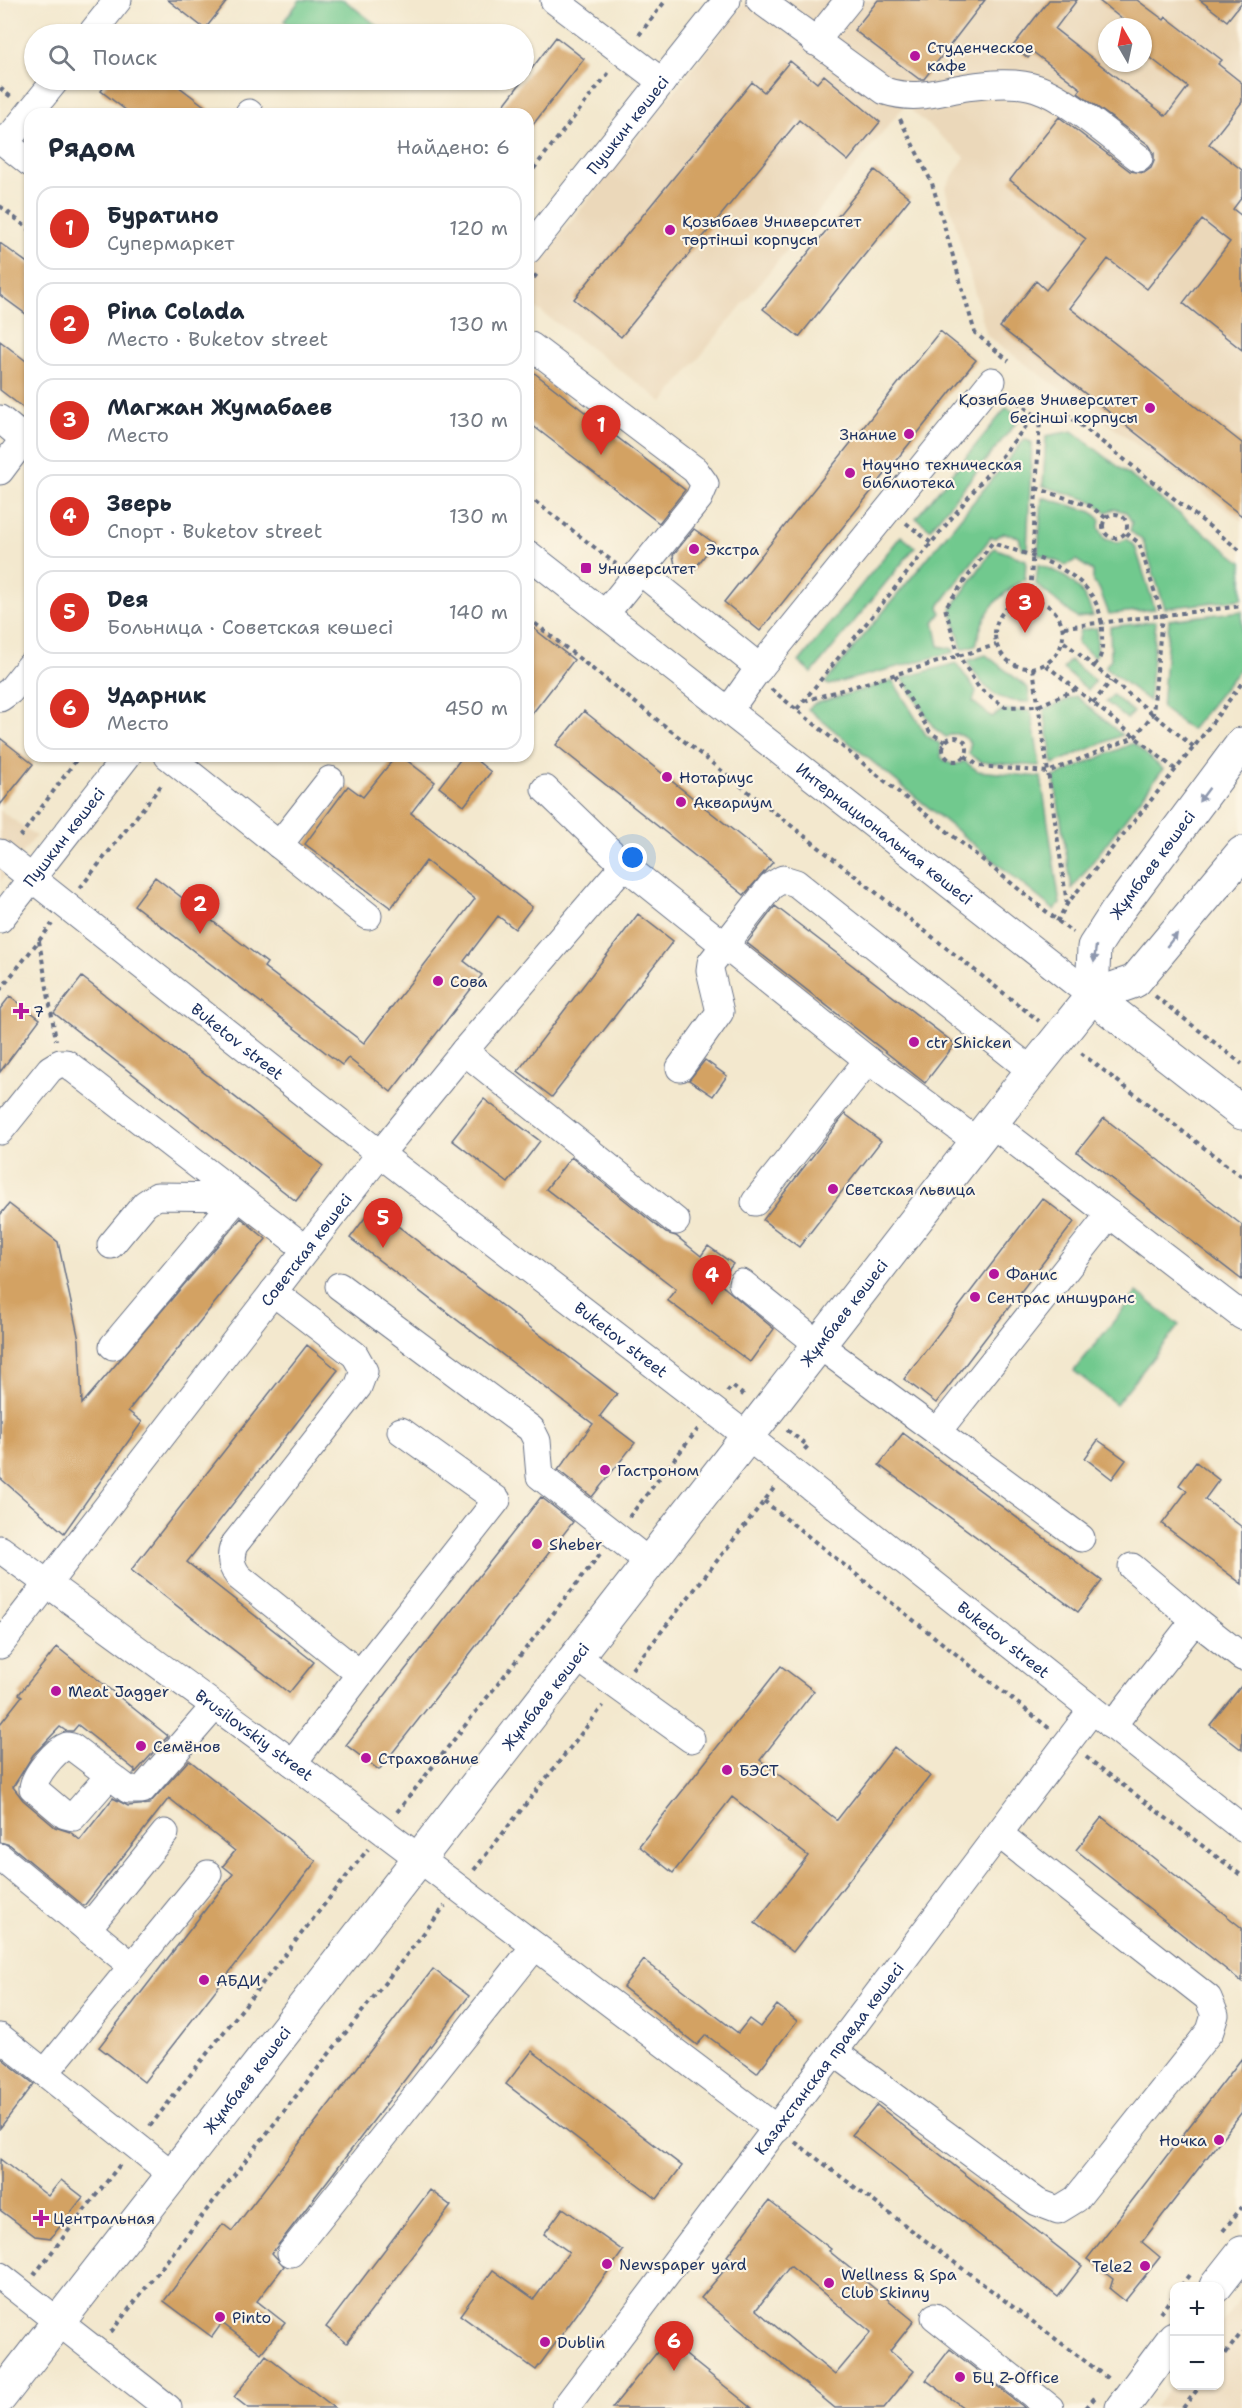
<!DOCTYPE html>
<html lang="ru">
<meta charset="utf-8">
<style>
body{margin:0;font-family:"Shantell Sans",sans-serif;background:#f6f6f7;color:#1f2937}
.controls{position:absolute;right:18px;bottom:18px;display:grid;overflow:hidden;border-radius:12px;box-shadow:0 2px 4px #0004}
.controls button{width:54px;height:54px;display:grid;place-items:center;padding:0;border:0;border-bottom:2px solid #e0e1e3;background:#fff;color:#1f2937;font:30px sans-serif}
.compass{position:absolute;left:1098px;top:18px;width:54px;height:54px;border-radius:50%;background:#fff;box-shadow:0 2px 4px #0004;rotate:351deg}
.you{position:absolute;left:633px;top:858px;width:21px;height:21px;margin:-15px;border:4px solid #fff;border-radius:50%;background:#1a73e8;box-shadow:0 0 0 9px #1a73e833}
.badge{display:grid;place-items:center;width:39px;height:39px;border-radius:50%;background:#d93025;color:#fff;font-size:20px;font-weight:700}
.pin{position:absolute;translate:-50% -50px;filter:drop-shadow(0 2px 3px #0008)}
.pin::after{content:'';position:absolute;top:32px;width:21px;height:18px;background:inherit;clip-path:polygon(0 0,100% 0,50% 100%)}
.list{margin:0;padding:0;list-style:none}
h2{display:flex;justify-content:space-between;align-items:center;height:78px;margin:0;padding:0 24px;font-size:26px}
h2 small{font-size:20px;font-weight:400;color:#747a83}
.list li{display:grid;grid-template-columns:39px 1fr auto;gap:18px;align-items:center;box-sizing:border-box;height:84px;margin:0 12px 12px;padding:0 12px;border:2px solid #e0e1e3;border-radius:18px}
.list b{display:block;font-size:22px;white-space:nowrap}
.list p{margin:0;font-size:20px;white-space:nowrap;color:#747a83}
.list em{font-size:20px;font-style:normal;color:#747a83}
.icon{flex:none;width:33px;height:33px;fill:none;stroke:currentColor;stroke-width:2;stroke-linecap:round;stroke-linejoin:round}
.map{position:relative;flex:none;width:1242px;height:2408px;overflow:hidden}
.search{position:absolute;background:#fff;box-shadow:0 2px 4px #0004;left:24px;top:24px;width:510px;height:66px;display:flex;align-items:center;gap:15px;box-sizing:border-box;padding:0 21px;border-radius:33px;color:#747a83;font-size:22px}
.panel{position:absolute;background:#fff;box-shadow:0 2px 4px #0004;left:24px;top:108px;width:510px;height:654px;border-radius:18px}
.map>svg:first-child{display:block}
.built{fill:#ebd8ba;fill-rule:evenodd}
.green{fill:#71c98e;stroke:#467c76;stroke-width:1.5}
.building{fill:#d3a264;fill-rule:evenodd}
.lines{fill:none;stroke-linecap:round;stroke-linejoin:round}
.minor-casing{stroke:#677085;stroke-width:29}
.major-casing{stroke:#677085;stroke-width:35}
.path{stroke:#677085;stroke-width:4;stroke-dasharray:4.5 4.5;stroke-linecap:butt}
.minor{stroke:#fff;stroke-width:27}
.major{stroke:#fff;stroke-width:33}
.oneway{fill:#8d97ae}
.poi-dot{fill:#b5179e;stroke:#fcf5e5;stroke-width:2}
.labels{text-anchor:middle;stroke-width:4.5;stroke-linejoin:round;paint-order:stroke}
.poi-label{font-size:16px;fill:#1b2f5e;stroke:#fcf5e5;text-anchor:start}
.street-label{font-size:16px;fill:#1b2f5e;stroke:#fcf5e5}
</style>
<div class="map">
<svg width="1242" height="2408" viewBox="0 0 1242 2408">
<rect width="100%" height="100%" fill="#fcf5e5"/>
<filter id="ink" filterUnits="userSpaceOnUse"><feTurbulence type="fractalNoise" baseFrequency=".0167" numOctaves="2"/><feDisplacementMap in="SourceGraphic" scale="12" xChannelSelector="R" yChannelSelector="G"/><feConvolveMatrix kernelMatrix="1 2 1 2 8 2 1 2 1" color-interpolation-filters="sRGB"/></filter>
<filter id="wash" filterUnits="userSpaceOnUse"><feTurbulence type="fractalNoise" baseFrequency=".008" numOctaves="4" result="noise"/><feDisplacementMap in="SourceGraphic" scale="24" xChannelSelector="R" yChannelSelector="G"/><feGaussianBlur stdDeviation="1.35" result="paint"/><feColorMatrix in="noise" values="0 0 0 0 0 0 0 0 0 0 0 0 0 0 0 0 0 1.4 0 .05"/><feComposite in="paint" operator="in"/></filter>
<g filter="url(#wash)">
<rect width="100%" height="100%" fill="#f3e8ce"/>
<path class="built" d="M747,0H1242V521L987,336L945,188L965,157L905,105L663,402L528,302V276ZM1107,27H1143V63H1107Z
M0,810L36,836L0,882Z
M1242,2296V2408H1154L1174,2382V2386H1220V2325Z"/>
<path class="green" d="M300,0H344L388,34H300L284,21Z
M1007,407L1020,418L930,529L916,518Z
M1072,431L1242,562V599L1165,608L1143,541L1130,531L1132,523L1126,512L1114,509L1107,512L1092,501L1043,486L1046,436Z
M1025,439L1032,443L1027,550L1022,548L1019,537L1004,533L995,538L991,537L939,606L941,613L934,622L939,646L953,649L954,652L829,685L825,683Z
M1042,497L1092,512L1100,519L1099,528L1105,539L1118,543L1126,539L1135,546L1155,609L1109,614L1099,588L1093,583V571L1076,560L1066,565L1038,554Z
M901,536L915,547L812,673L799,662Z
M994,548L1026,560L1025,579C995,598 983,611 976,645L962,649L951,609Z
M1038,564C1067,575 1083,585 1093,616L1077,618L1036,584Z
M1242,611V666L1191,730L1162,708L1169,620Z
M1156,621L1149,701L1105,667L1111,659L1110,627Z
M1097,628V653L1094,657L1077,643L1080,630Z
M986,655L1028,688L1030,702C993,702 986,690 967,661Z
M1070,660L1095,681L1088,690L1063,669Z
M956,663L976,691L973,702L992,717L1003,710L1031,711L1040,766L981,762L969,754L970,743C964,734 955,731 946,737L934,728L902,678Z
M893,681L926,735L940,744L941,757C948,765 956,766 964,761L978,771L1041,777L1060,904L1054,910L808,709L814,704Z
M1113,695L1133,712L1127,719L1106,702Z
M1076,696L1122,735L1053,764L1044,710Z
M1133,743L1163,769L1072,889L1054,777Z
M1137,1292L1179,1325L1116,1404L1074,1371Z"/>
<g id="blocks">
<path class="building" d="M168,0H228L205,29Z
M878,0H985L924,79H919L854,30Z
M1049,0H1077L1055,29L1166,116L1188,87L1143,52V27H1132L1098,0H1137L1164,20L1166,17L1222,60L1218,64L1242,83V102L1209,144L1242,170V197L1233,209L1242,216V350L1183,303L1230,242L1202,220L1147,289L1108,259L1070,308L1242,443V516L1000,327L1036,281L1046,290L1086,239L1010,180L1059,117L1130,171L1144,173L1151,168L1154,161V153L1149,145L1078,93L1081,89L1033,52L1028,58L1013,46Z
M1200,0H1242V2L1227,21Z
M556,37L584,59L528,131V114H497Z
M790,61L817,83L824,75L880,122L848,161L799,120L621,337L574,299L752,82L764,92Z
M109,80H170L215,114H131L101,91Z
M875,170L910,198L799,337L763,309Z
M0,243L30,265V317L0,295Z
M940,331L976,360L760,631L724,602Z
M0,341L30,364V413L0,390Z
M528,368L685,490L659,523L528,422Z
M694,529L714,543L694,570L684,571L675,565L673,555Z
M528,624L574,660L528,719Z
M584,711L773,862L744,895L556,745Z
M0,738L33,764L0,805Z
M396,756H401L435,782L411,813L532,907L515,929L498,916L464,961L482,975L391,1092L348,1058L342,1065L134,905L155,877L267,963L264,967L364,1043L475,899L426,861L391,908L305,844L348,786L363,797Z
M463,756H471L491,772L464,806L439,787Z
M775,906L955,1044L925,1083L747,943Z
M638,914L673,941L552,1097L518,1071Z
M82,977L323,1166L296,1201L54,1013Z
M10,996L40,1019L0,1072V1009Z
M705,1060L727,1076L713,1096L689,1080Z
M484,1099L540,1141L508,1183L452,1140Z
M845,1114L881,1141L799,1247L763,1220Z
M1104,1118L1242,1225V1280L1077,1152Z
M571,1157L666,1233L676,1236L701,1256L708,1246L733,1264L719,1283L774,1329L750,1362L667,1300L676,1289L546,1189Z
M1042,1198L1074,1222L936,1403L904,1379Z
M9,1204L58,1242L79,1340L82,1404L241,1218L266,1239L128,1411L142,1422L64,1533L0,1478V1215Z
M373,1207L617,1394L600,1416L635,1443L592,1497L558,1470L593,1424L350,1238Z
M307,1345L338,1370L187,1562L314,1662L289,1693L131,1570Z
M903,1433L1102,1581L1078,1612L879,1465Z
M1098,1440L1126,1460L1112,1479L1085,1458Z
M1196,1462L1219,1480L1205,1499L1242,1527V1584L1162,1524L1187,1491L1179,1485Z
M541,1497L573,1522L379,1770L346,1745Z
M57,1647L168,1736L134,1774L135,1770L78,1725L73,1731H66L60,1727L33,1755L13,1787L23,1800L55,1827L70,1832L80,1840L113,1798L128,1806L149,1804L189,1760L316,1861L144,2082L99,2047L233,1874L223,1866L235,1851L169,1798L84,1906L10,1845L0,1842V1724L22,1696L19,1694Z
M781,1666L814,1691L760,1760L837,1820L894,1747L930,1776L793,1952L755,1923L808,1856L732,1797L673,1873L639,1846Z
M1242,1685V1750L1210,1725Z
M1102,1817L1242,1928V1982L1076,1850Z
M644,1960L738,2033L749,2019L760,2027L777,2005L797,2021L757,2073L706,2035L697,2045L623,1987Z
M433,1969L469,1996L272,2253L284,2266L257,2301L285,2323L261,2353L222,2323L212,2337L164,2301L223,2224L232,2231Z
M532,2051L682,2166L657,2199L506,2084Z
M0,2057L34,2084L0,2128Z
M1242,2058V2112L1142,2242L1160,2257L1125,2301L1110,2289L1113,2279L1087,2259Z
M877,2105L1082,2266L1058,2297L852,2135Z
M0,2159L48,2196L61,2180L83,2197L51,2238L35,2236L0,2210Z
M430,2190L451,2206L347,2343L326,2327Z
M769,2201L831,2249L829,2251L914,2321L890,2351L914,2371L884,2408H835L701,2298L733,2260L727,2256ZM790,2266L871,2332L835,2375L756,2310Z
M563,2208L623,2251L536,2370L460,2315L493,2270L534,2299L569,2252L544,2234Z
M667,2340L752,2408H612Z
M950,2349L1025,2408H964L926,2380Z
M266,2355L335,2408H248L234,2397Z"/>
</g>
</g>
<g filter="url(#ink)">
<use href="#blocks" fill-opacity="0" stroke="#677085" stroke-width="1.5"/>
<g class="lines">
<g class="minor-casing">
<g id="minor">
<path d="M554,0L662,82"/>
<path d="M760,0L885,91C916,101 937,92 967,87C988,84 1015,81 1036,88C1067,98 1112,138 1139,158"/>
<path d="M91,34L118,0"/>
<path d="M815,42L849,0"/>
<path d="M249,113L250,114"/>
<path d="M0,139L30,163"/>
<path d="M5,143L56,80"/>
<path id="s1" d="M528,250L727,0"/>
<path d="M531,346L695,470L705,484L699,498L605,614"/>
<path d="M0,419L24,439L30,431"/>
<path d="M0,471L24,439L30,443"/>
<path id="s2" d="M528,554L1092,996"/>
<path d="M641,572L760,668"/>
<path d="M0,698L10,691L30,666"/>
<path d="M729,710L754,675L992,381"/>
<path d="M168,756L368,916"/>
<path d="M545,789L624,865L868,1060L976,1141"/>
<path d="M279,845L330,780"/>
<path id="s3" d="M0,853L380,1154L748,1437L1242,1828"/>
<path id="s4" d="M0,919L127,756"/>
<path d="M464,1051L676,1221"/>
<path d="M680,1068L720,1012L710,970L711,963L771,886L783,879L796,883L1032,1071"/>
<path d="M991,1123L1242,1316"/>
<path d="M0,1131L50,1069L60,1063H66L306,1249"/>
<path d="M755,1202L868,1060"/>
<path d="M111,1245L145,1204L157,1196L238,1197"/>
<path d="M742,1283L819,1345L937,1432L1110,1214"/>
<path d="M339,1286L531,1429L537,1441L540,1476L650,1563"/>
<path d="M273,1292L355,1355L364,1371L358,1387L234,1545C229,1558 231,1567 239,1577L360,1674L293,1763"/>
<path d="M113,1346L238,1197"/>
<path d="M937,1432L1081,1538"/>
<path id="s5" d="M0,1549L293,1763L777,2129"/>
<path d="M1132,1567L1195,1620"/>
<path id="s6" d="M0,1645L380,1154L464,1051L624,865"/>
<path d="M577,1657L691,1739"/>
<path d="M360,1674L497,1500L401,1431"/>
<path d="M1112,1726L1195,1620L1242,1657"/>
<path d="M109,1776L73,1817L65,1815L33,1788C34,1776 55,1750 67,1746L72,1747L129,1790H142L214,1707"/>
<path d="M0,1857L131,1965"/>
<path d="M87,1929L165,1833"/>
<path d="M0,2037L174,2176"/>
<path d="M834,2052L1037,2202L1058,2210L1076,2199L1210,2031L1215,2015L1208,1998L999,1834"/>
<path d="M45,2073L208,1874"/>
<path d="M291,2253L535,1946"/>
<path d="M0,2276L168,2408"/>
<path d="M935,2317L1050,2408"/>
<path id="s7" d="M565,2408L1092,1710"/>
</g>
</g>
<g class="major-casing">
<g id="major">
<path id="s8" d="M1092,996L1094,947L1116,913L1242,744"/>
<path d="M1092,996L1242,1113"/>
<path d="M1216,2286L1242,2253"/>
<path id="s9" d="M0,2397L1032,1071L1092,996L1135,981L1242,853"/>
<path d="M1122,2408L1174,2338"/>
</g>
</g>
<path class="path" d="M639,35L666,0
M0,88L11,97
M900,119L932,183L975,333L1009,361
M528,176L610,71
M0,206L30,230
M528,285L537,274
M1010,396L1040,419L1069,416L1242,552
M1036,488L1090,506L1106,518
M528,496L616,564
M1103 526a12 12 0 1 1 24 0a12 12 0 1 1-24 0Z
M906,523L931,543
M1030,599L1040,419
M995 634a34 34 0 1 1 68 0a34 34 0 1 1-68 0Z
M528,618L1039,1021
M1064,627L1242,606
M1064,642L1194,747
M1046,665L1176,770
M1033,668L1067,904
M895,675L930,732L945,742
M771,689L1073,933
M1076,689L1038,706L1005,707L979,688L959,656L945,608L992,543C1038,558 1102,572 1102,632C1102,647 1104,655 1094,666
M804,701L996,645
M1093,703L1111,681
M797,709L1035,415
M943 749a12 12 0 1 1 24 0a12 12 0 1 1-24 0Z
M965,756L979,766L1048,772L1135,737L1153,714L1162,615L1139,543L1125,532
M20,837L79,756
M80,888L163,783
M1057,922L1067,904L1194,747L1242,683
M39,941L56,1040
M0,990L52,924
M1155,996L1242,1064
M1081,1053L1242,1177
M727,1392L732,1386L746,1397
M787,1430L808,1446L804,1450
M764,1501L1050,1729
M629,1517L698,1429
M632,1669L775,1487
M1086,1757L1242,1876
M397,1812L600,1554
M474,1870L603,1706
M150,2126L368,1849
M795,2142L1110,2380
M1223,2231L1242,2207
M34,2275L122,2162
M1181,2286L1189,2275
M1160,2313L1174,2295
M111,2332L445,1906
M1220,2361L1242,2332
M1086,2408L1097,2395
M1183,2408L1200,2386"/>
<use href="#minor" class="minor"/>
<use href="#major" class="major"/>
</g>
<defs><path id="oneway-solid" d="M-6-.8H1V-3.2L6.5 0L1 3.2V.8H-6Z" transform="scale(1.5)"/></defs>
<g class="oneway">
<use href="#oneway-solid" transform="translate(1204 795) rotate(127)"/>
<use href="#oneway-solid" transform="translate(1172 940) rotate(-51)"/>
<use href="#oneway-solid" transform="translate(1095 954) rotate(97)"/>
</g>
</g>
<g class="poi-dot">
<circle cx="915" cy="56" r="6"/>
<circle cx="670" cy="230" r="6"/>
<circle cx="1150" cy="408" r="6"/>
<circle cx="909" cy="434" r="6"/>
<circle cx="850" cy="473" r="6"/>
<circle cx="694" cy="549" r="6"/>
<rect x="580" y="562" width="12" height="12" rx="3"/>
<circle cx="667" cy="777" r="6"/>
<circle cx="681" cy="802" r="6"/>
<circle cx="438" cy="981" r="6"/>
<path d="M18 1002h6v6h6v6h-6v6h-6v-6h-6v-6h6z"/>
<circle cx="914" cy="1042" r="6"/>
<circle cx="833" cy="1189" r="6"/>
<circle cx="994" cy="1274" r="6"/>
<circle cx="975" cy="1297" r="6"/>
<circle cx="605" cy="1470" r="6"/>
<circle cx="537" cy="1544" r="6"/>
<circle cx="56" cy="1691" r="6"/>
<circle cx="141" cy="1746" r="6"/>
<circle cx="366" cy="1758" r="6"/>
<circle cx="727" cy="1770" r="6"/>
<circle cx="204" cy="1980" r="6"/>
<circle cx="1219" cy="2140" r="6"/>
<path d="M38 2209h6v6h6v6h-6v6h-6v-6h-6v-6h6z"/>
<circle cx="607" cy="2264" r="6"/>
<circle cx="1145" cy="2266" r="6"/>
<circle cx="829" cy="2283" r="6"/>
<circle cx="220" cy="2317" r="6"/>
<circle cx="545" cy="2342" r="6"/>
<circle cx="960" cy="2377" r="6"/>
</g>
<g class="labels">
<g class="poi-label">
<text x="927" y="53">Студенческое<tspan x="927" dy="18">кафе</tspan></text>
<text x="682" y="227">Қозыбаев Университет<tspan x="682" dy="18">төртінші корпусы</tspan></text>
<text x="1138" y="405" text-anchor="end">Қозыбаев Университет<tspan x="1138" dy="18">бесінші корпусы</tspan></text>
<text x="897" y="440" text-anchor="end">Знание</text>
<text x="862" y="470">Научно техническая<tspan x="862" dy="18">библиотека</tspan></text>
<text x="706" y="555">Экстра</text>
<text x="598" y="574">Университет</text>
<text x="679" y="783">Нотариус</text>
<text x="693" y="808">Аквариум</text>
<text x="450" y="987">Сова</text>
<text x="33" y="1017">7</text>
<text x="926" y="1048">ctr Shicken</text>
<text x="845" y="1195">Светская львица</text>
<text x="1006" y="1280">Фанис</text>
<text x="987" y="1303">Сентрас иншуранс</text>
<text x="617" y="1476">Гастроном</text>
<text x="549" y="1550">Sheber</text>
<text x="68" y="1697">Meat Jagger</text>
<text x="153" y="1752">Семёнов</text>
<text x="378" y="1764">Страхование</text>
<text x="739" y="1776">БЭСТ</text>
<text x="216" y="1986">АБДИ</text>
<text x="1207" y="2146" text-anchor="end">Ночка</text>
<text x="53" y="2224">Центральная</text>
<text x="619" y="2270">Newspaper yard</text>
<text x="1133" y="2272" text-anchor="end">Tele2</text>
<text x="841" y="2280">Wellness &amp; Spa<tspan x="841" dy="18">Club Skinny</tspan></text>
<text x="232" y="2323">Pinto</text>
<text x="557" y="2348">Dublin</text>
<text x="972" y="2383">БЦ Z-Office</text>
</g>
<g class="street-label">
<text dy="6" stroke="none"><textPath href="#s1" startOffset="160">Пушкин көшесі</textPath></text>
<text dy="6" stroke="none"><textPath href="#s2" startOffset="453">Интернациональная көшесі</textPath></text>
<text dy="6" stroke="none"><textPath href="#s4" startOffset="104">Пушкин көшесі</textPath></text>
<text dy="6" stroke="none"><textPath href="#s8" startOffset="150">Жұмбаев көшесі</textPath></text>
<text dy="6" stroke="none"><textPath href="#s3" startOffset="303">Buketov street</textPath></text>
<text dy="6" stroke="none"><textPath href="#s6" startOffset="500">Советская көшесі</textPath></text>
<text dy="6" stroke="none"><textPath href="#s9" startOffset="1374">Жұмбаев көшесі</textPath></text>
<text dy="6" stroke="none"><textPath href="#s3" startOffset="789">Buketov street</textPath></text>
<text dy="6" stroke="none"><textPath href="#s3" startOffset="1275">Buketov street</textPath></text>
<text dy="6" stroke="none"><textPath href="#s9" startOffset="888">Жұмбаев көшесі</textPath></text>
<text dy="6" stroke="none"><textPath href="#s5" startOffset="315">Brusilovskiy street</textPath></text>
<text dy="6" stroke="none"><textPath href="#s7" startOffset="438">Казахстанская правда көшесі</textPath></text>
<text dy="6" stroke="none"><textPath href="#s9" startOffset="402">Жұмбаев көшесі</textPath></text>
</g>
</g>
</svg>
<div class="controls">
<button>+</button>
<button>−</button>
</div>
<svg class="compass" viewBox="-18 -18 36 36"><path d="M0-13l5 13h-10z" fill="#e53935"/><path d="M0 13l5-13h-10z" fill="#747a83"/></svg>
<div class="you"></div>
<div class="pin badge" style="left:601px;top:455px">1</div>
<div class="pin badge" style="left:200px;top:934px">2</div>
<div class="pin badge" style="left:1025px;top:633px">3</div>
<div class="pin badge" style="left:712px;top:1305px">4</div>
<div class="pin badge" style="left:383px;top:1248px">5</div>
<div class="pin badge" style="left:674px;top:2371px">6</div>
<div class="search"><svg class="icon" aria-label="search" viewBox="0 0 24 24"><circle cx="10" cy="10" r="6"/><path d="M15 15l6 6"/></svg>Поиск</div>
<section class="panel">
<h2>Рядом<small>Найдено: 6</small></h2>
<ul class="list">
<li><span class="badge">1</span><div><b>Буратино</b><p>Супермаркет</p></div><em>120 m</em></li>
<li><span class="badge">2</span><div><b>Pina Colada</b><p>Место · Buketov street</p></div><em>130 m</em></li>
<li><span class="badge">3</span><div><b>Магжан Жумабаев</b><p>Место</p></div><em>130 m</em></li>
<li><span class="badge">4</span><div><b>Зверь</b><p>Спорт · Buketov street</p></div><em>130 m</em></li>
<li><span class="badge">5</span><div><b>Deя</b><p>Больница · Советская көшесі</p></div><em>140 m</em></li>
<li><span class="badge">6</span><div><b>Ударник</b><p>Место</p></div><em>450 m</em></li>
</ul>
</section>
</div>
